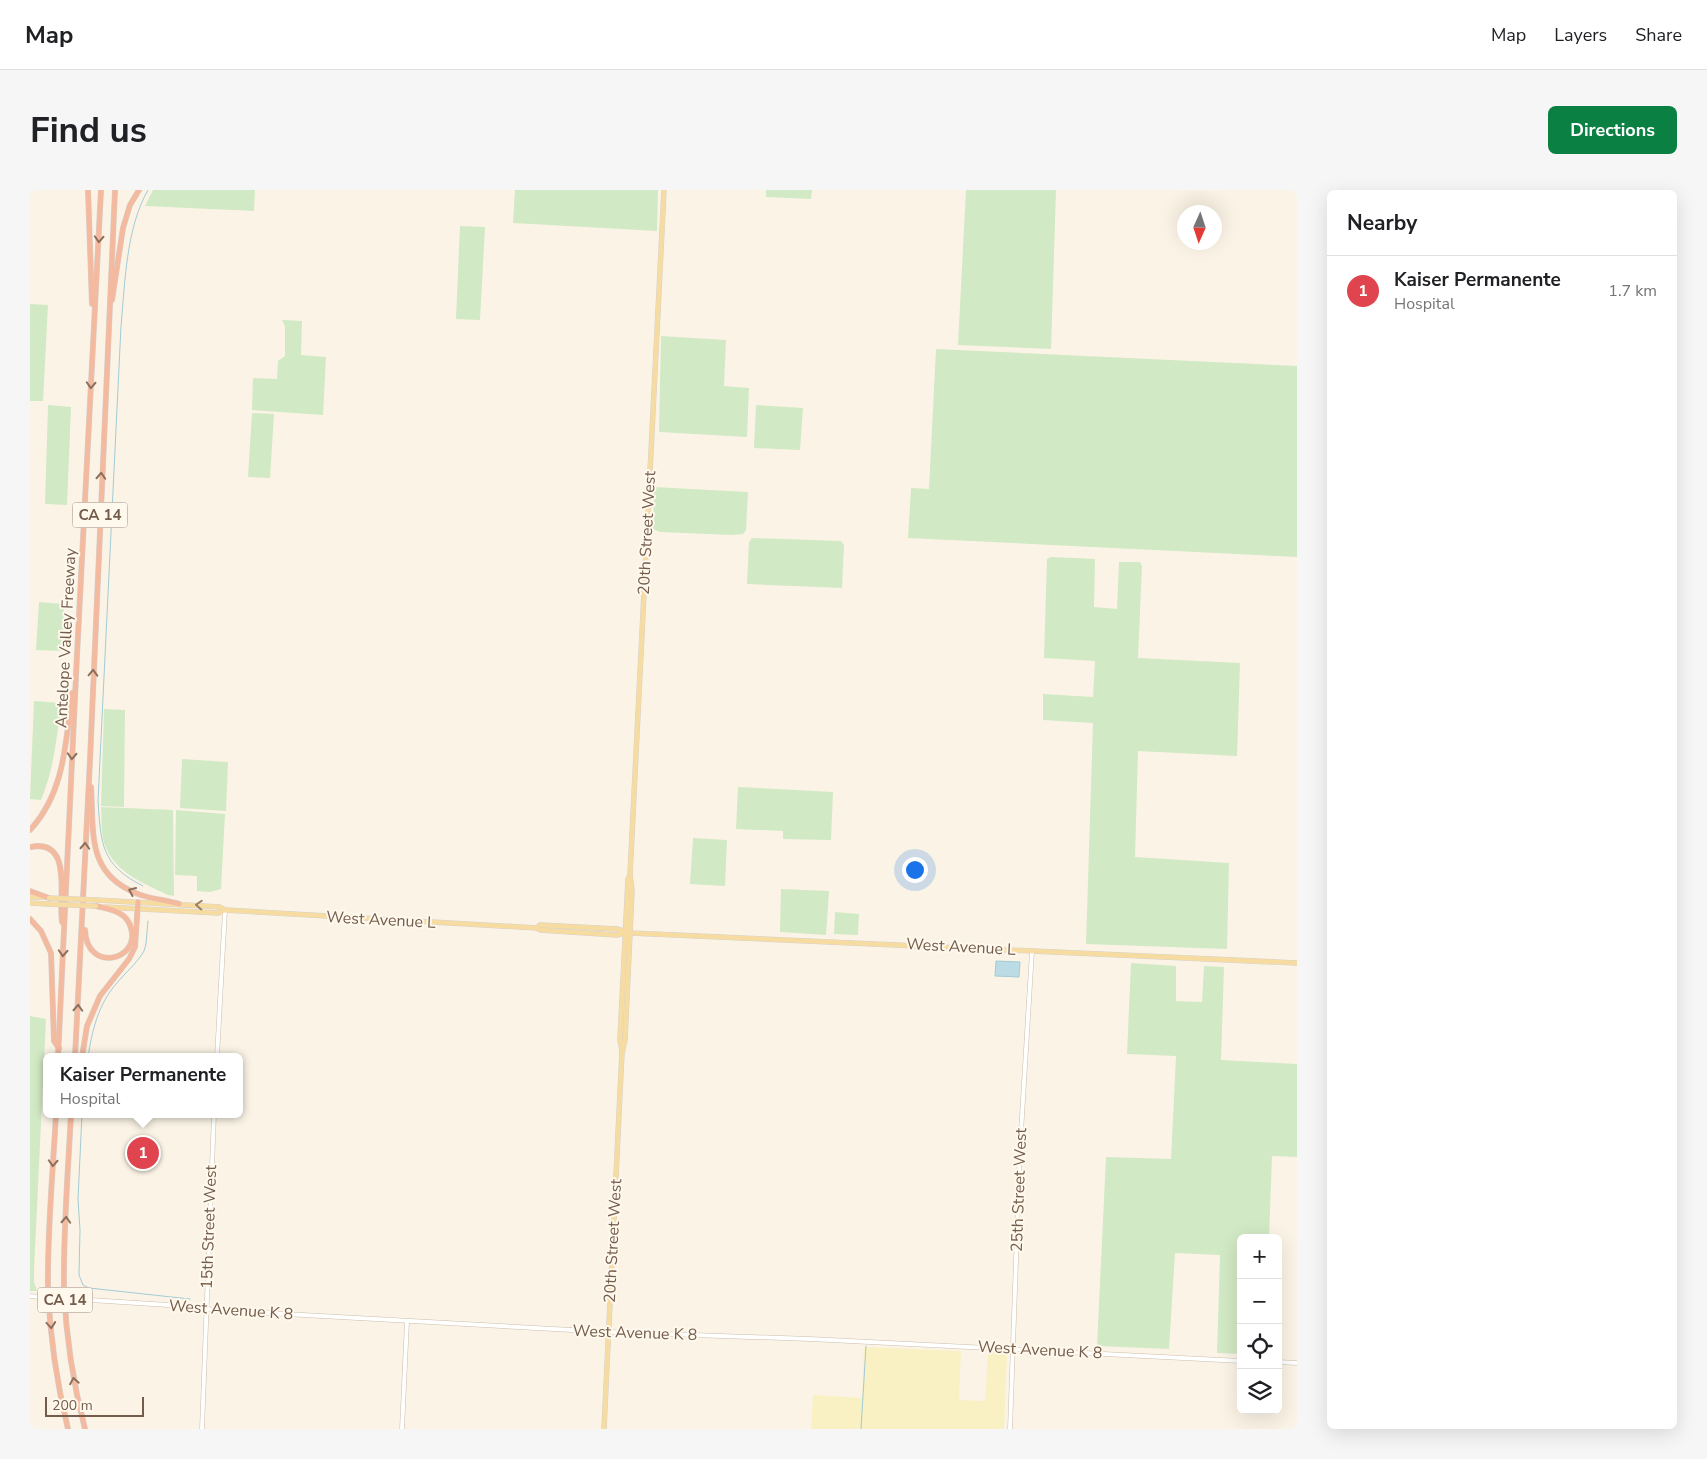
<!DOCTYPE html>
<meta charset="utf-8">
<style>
:root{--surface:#fff;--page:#f6f6f6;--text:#202124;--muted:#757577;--line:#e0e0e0;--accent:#0b8043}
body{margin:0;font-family:"Nunito Sans",sans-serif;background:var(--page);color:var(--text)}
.controls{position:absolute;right:15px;bottom:15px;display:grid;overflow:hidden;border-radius:8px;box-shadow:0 5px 20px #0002}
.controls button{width:45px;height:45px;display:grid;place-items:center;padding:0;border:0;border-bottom:1px solid var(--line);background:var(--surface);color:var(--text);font:25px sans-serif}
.compass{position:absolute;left:1147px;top:15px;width:45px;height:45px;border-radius:50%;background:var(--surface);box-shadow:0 5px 20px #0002;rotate:183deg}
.scale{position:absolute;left:15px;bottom:12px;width:99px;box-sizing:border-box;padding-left:5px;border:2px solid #745c4c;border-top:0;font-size:14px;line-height:18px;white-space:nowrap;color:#745c4c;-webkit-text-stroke:4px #fef8ed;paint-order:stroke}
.you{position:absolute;left:884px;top:679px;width:18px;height:18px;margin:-12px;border:4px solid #fff;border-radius:50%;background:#1a73e8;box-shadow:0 0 0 8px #1a73e833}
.badge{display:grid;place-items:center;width:32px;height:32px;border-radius:50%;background:var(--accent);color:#fff;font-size:16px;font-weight:700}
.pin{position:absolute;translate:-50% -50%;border:2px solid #fff;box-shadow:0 1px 5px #0006}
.popup{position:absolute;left:13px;top:863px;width:200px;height:65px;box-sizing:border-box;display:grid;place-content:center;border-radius:8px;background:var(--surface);filter:drop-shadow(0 1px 4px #0005);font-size:16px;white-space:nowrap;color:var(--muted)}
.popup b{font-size:19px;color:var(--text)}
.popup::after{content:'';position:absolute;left:50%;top:100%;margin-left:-10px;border:10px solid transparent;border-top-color:var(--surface)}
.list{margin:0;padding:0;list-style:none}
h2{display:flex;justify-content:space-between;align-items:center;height:65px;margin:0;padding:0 20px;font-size:21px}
h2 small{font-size:16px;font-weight:400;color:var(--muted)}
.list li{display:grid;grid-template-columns:32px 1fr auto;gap:15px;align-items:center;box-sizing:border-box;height:70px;padding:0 20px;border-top:1px solid var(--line)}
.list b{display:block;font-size:19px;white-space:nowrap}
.list p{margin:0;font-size:16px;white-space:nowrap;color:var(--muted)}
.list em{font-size:16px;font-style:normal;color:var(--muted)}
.icon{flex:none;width:28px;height:28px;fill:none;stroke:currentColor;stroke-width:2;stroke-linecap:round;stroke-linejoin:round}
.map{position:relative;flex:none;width:1267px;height:1239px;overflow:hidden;border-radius:8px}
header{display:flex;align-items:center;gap:30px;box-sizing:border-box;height:70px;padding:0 25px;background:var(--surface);border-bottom:1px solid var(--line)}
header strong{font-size:24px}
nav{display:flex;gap:28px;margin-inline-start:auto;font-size:18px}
.intro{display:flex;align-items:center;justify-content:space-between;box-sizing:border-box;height:120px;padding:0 30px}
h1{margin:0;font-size:35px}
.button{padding:12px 22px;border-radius:8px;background:var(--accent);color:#fff;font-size:18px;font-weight:700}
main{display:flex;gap:30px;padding:0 30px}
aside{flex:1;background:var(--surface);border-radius:8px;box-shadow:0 5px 20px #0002}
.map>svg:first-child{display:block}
.green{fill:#d2e9c5}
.sand{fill:#f9f0c3}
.water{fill:#bbdce4;stroke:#a2cbd6}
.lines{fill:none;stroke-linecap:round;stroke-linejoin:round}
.stream{stroke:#a2cbd6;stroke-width:1}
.minor-casing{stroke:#cdbdad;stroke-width:5}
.major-casing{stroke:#d8d1cd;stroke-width:5.5}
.highway-casing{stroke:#d8d1cd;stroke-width:6}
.minor{stroke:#fff;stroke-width:4}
.major{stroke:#f7dca2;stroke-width:4.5}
.highway{stroke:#f3baa0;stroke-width:5}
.minor-bridge-casing{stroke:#cdbdad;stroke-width:5;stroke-linecap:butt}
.major-bridge-casing{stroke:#d8d1cd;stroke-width:5.5;stroke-linecap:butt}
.minor-bridge{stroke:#fff;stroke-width:4}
.major-bridge{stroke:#f7dca2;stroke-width:4.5}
.oneway{stroke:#8d6f5d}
.oneway2{stroke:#9b8266}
.labels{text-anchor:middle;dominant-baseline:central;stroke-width:4;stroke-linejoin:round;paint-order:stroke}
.shield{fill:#fef8ed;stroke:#9d8b7c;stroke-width:1}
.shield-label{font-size:15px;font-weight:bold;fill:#745c4c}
.street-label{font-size:16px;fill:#745c4c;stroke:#fef8ed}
</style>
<header>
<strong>Map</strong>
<nav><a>Map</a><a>Layers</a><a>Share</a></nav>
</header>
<div class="intro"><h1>Find us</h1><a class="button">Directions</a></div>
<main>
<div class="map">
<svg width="1267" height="1239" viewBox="0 0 1267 1239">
<rect width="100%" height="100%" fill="#fbf4e6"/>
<g class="green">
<polygon points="123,0 225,0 224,21 115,16"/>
<polygon points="485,0 628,0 627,41 483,33"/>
<polygon points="736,0 782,0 781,9 736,7"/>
<polygon points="936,0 1026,0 1021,159 928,155"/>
<polygon points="430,36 455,37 450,130 426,129"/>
<polygon points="0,114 18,115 13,211 0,211"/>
<polygon points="252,130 272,131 271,165 296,167 293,225 222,220 223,188 247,189 248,171 255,166 255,136"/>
<polygon points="631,146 696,150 694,196 719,198 717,247 629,242"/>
<polygon points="906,159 1267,176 1267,367 878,348 881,298 899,299"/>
<polygon points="18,215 41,217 37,315 15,314"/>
<polygon points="726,215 773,218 770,260 724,258"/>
<polygon points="222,223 244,224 240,288 218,287"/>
<polygon points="624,297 718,302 716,340 713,344 702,345 630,342 623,339"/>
<polygon points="722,348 811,351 814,355 812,398 717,394 719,352"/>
<polygon points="1021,367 1065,369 1064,417 1087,419 1089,372 1110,372 1112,376 1108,468 1210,473 1207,566 1108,561 1105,667 1199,673 1197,759 1056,754 1063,533 1013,530 1013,504 1063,507 1065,471 1014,468 1017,369"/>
<polygon points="9,412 34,414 33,461 6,460"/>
<path d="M 4,511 L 31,513 C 27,547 24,579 11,610 L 0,609 Z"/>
<polygon points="74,519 95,520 94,617 71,616"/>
<polygon points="152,569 198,572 196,621 150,618"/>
<polygon points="708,597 803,602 801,650 753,649 753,641 706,639"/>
<path d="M 71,617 L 143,620 L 144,706 L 138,705 C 111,692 81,681 73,649 C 71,639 72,627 71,617 Z"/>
<polygon points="146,620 195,624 191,699 180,702 167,701 167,686 145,685"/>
<polygon points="663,648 697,650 695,696 660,694"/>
<polygon points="751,699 799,701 796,745 750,742"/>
<polygon points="805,722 829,724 828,745 804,744"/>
<polygon points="1101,773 1146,776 1146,811 1172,812 1174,776 1194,777 1191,870 1267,874 1267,967 1242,966 1239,1048 1211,1048 1211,1164 1187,1163 1190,1065 1145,1063 1139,1159 1067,1156 1076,967 1141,969 1146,866 1097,864"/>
<polygon points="0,826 16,829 4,1080 4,1092 7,1101 0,1101"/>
</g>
<polygon class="sand" points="834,1157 931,1161 929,1210 955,1211 958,1162 975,1162 977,1166 974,1239 781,1239 783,1205 832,1208"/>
<polygon class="water" points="966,771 990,772 989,787 965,786"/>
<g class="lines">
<g class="stream">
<path d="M 113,696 C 71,675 71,654 68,611 L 91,136 C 95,93 96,38 118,0"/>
<path d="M 58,867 C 62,841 68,815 86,794 C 95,783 107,773 114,761 L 116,754 L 118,731"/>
<polyline points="52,924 48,1009 50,1040 49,1085 53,1095 59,1098 160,1109"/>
<polyline points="831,1239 836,1156"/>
</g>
<defs>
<g id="minor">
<polyline points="187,867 195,720"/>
<polyline points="0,1106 10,1107"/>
<polyline points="44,1109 170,1117 183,1120 578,1142 780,1149 1211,1171"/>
<polyline points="1248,1172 1267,1173"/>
<polyline points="172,1239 184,924"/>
<polyline points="372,1239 377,1131"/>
<polyline points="980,1239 990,959 1002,761"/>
</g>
<g id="major">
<polyline points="0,707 15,707"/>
<polyline points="67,710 190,717 195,720"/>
<polyline points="0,713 18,714"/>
<polyline points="75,717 188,723 195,720 507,738 510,740 587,745 595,743"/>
<polyline points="507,738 510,735 587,739 600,743 1267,773"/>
<polyline points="592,861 590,850 598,689 600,685"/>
<polyline points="574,1239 590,902 592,863 595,850 602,700 600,685 634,0"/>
</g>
<g id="highway">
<polyline points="58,0 62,114"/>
<polyline points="82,110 93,38 100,15 109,0"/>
<path d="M 61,597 C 64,643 56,684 108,704 C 121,709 135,710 149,714"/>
<path d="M 0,640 C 35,603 36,550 42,503"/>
<path d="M 0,657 C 44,648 28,708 32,732"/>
<polyline points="0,701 19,708"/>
<polyline points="0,729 11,741 21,763 24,851 29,858"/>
<path d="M 55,740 C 57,784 111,770 101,738 C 99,731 95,726 89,723 C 82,719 74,718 66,716"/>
<polyline points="28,867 47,465 71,0"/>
<polyline points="45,867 60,570 85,0"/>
<polyline points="52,867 57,836 70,806 99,769 105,757 108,712"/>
<path d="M 26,924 C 23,982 17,1041 18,1100 C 20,1147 27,1194 38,1239"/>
<path d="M 41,924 C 38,982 33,1042 34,1100 C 36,1147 43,1193 55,1239"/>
</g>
</defs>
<use href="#minor" class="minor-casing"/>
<use href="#major" class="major-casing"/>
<use href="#highway" class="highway-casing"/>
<use href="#minor" class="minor"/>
<use href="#major" class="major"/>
<use href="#highway" class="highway"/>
<defs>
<polyline id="minor-bridge" points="10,1107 44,1109"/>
<g id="major-bridge">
<polyline points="19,708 67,710"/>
<polyline points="18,714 66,716"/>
</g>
</defs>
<use href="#minor-bridge" class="minor-bridge-casing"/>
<use href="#major-bridge" class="major-bridge-casing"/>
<use href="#minor-bridge" class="minor-bridge"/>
<use href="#major-bridge" class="major-bridge"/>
</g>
<defs><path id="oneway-chevron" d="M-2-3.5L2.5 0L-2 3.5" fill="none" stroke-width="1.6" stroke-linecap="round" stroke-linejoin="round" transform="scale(1.25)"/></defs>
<g class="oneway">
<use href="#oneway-chevron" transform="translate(69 49) rotate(93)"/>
<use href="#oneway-chevron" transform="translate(61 195) rotate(93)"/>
<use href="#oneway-chevron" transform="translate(71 286) rotate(-87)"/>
<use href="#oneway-chevron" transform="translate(63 483) rotate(-88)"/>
<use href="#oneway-chevron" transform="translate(42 566) rotate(93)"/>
<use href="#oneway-chevron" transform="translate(55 656) rotate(-87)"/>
<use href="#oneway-chevron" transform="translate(102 701) rotate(-156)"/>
<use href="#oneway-chevron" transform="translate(33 763) rotate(93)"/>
<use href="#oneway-chevron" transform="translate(48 818) rotate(-87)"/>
<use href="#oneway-chevron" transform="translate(23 973) rotate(93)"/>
<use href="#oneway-chevron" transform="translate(36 1030) rotate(-87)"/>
<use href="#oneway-chevron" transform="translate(21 1135) rotate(85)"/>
<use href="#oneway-chevron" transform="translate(44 1191) rotate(-100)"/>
</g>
<use class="oneway2" href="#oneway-chevron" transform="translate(169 715) rotate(-177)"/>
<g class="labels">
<g class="shield">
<rect x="42.5" y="312.5" width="55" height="25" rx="4"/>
<rect x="7.5" y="1097.5" width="55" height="25" rx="4"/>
</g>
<g class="shield-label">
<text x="70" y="325">CA 14</text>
<text x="35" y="1110">CA 14</text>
</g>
<g class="street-label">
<text transform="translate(617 343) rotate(-87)">20th Street West</text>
<text transform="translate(36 448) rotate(-87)">Antelope Valley Freeway</text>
<text transform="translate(351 730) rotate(3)">West Avenue L</text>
<text transform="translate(931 757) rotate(3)">West Avenue L</text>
<text transform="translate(989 1000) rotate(-88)">25th Street West</text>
<text transform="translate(179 1037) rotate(-88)">15th Street West</text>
<text transform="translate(583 1051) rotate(-87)">20th Street West</text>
<text transform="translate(201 1120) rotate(4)">West Avenue K 8</text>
<text transform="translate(605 1143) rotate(2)">West Avenue K 8</text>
<text transform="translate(1010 1160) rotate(3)">West Avenue K 8</text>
</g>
</g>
</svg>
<div class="controls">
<button>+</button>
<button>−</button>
<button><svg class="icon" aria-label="locate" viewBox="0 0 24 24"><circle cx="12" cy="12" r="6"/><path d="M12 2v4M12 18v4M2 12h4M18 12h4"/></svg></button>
<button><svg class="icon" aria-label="layers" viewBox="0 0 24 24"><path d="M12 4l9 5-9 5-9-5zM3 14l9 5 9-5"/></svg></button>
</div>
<svg class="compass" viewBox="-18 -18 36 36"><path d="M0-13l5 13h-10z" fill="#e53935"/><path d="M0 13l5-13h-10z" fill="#757577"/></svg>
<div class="scale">200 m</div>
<div class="you"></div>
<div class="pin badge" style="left:113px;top:963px;background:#e0444e">1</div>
<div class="popup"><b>Kaiser Permanente</b>Hospital</div>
</div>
<aside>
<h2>Nearby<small></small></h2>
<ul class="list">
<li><span class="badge" style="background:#e0444e">1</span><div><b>Kaiser Permanente</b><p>Hospital</p></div><em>1.7 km</em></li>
</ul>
</aside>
</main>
